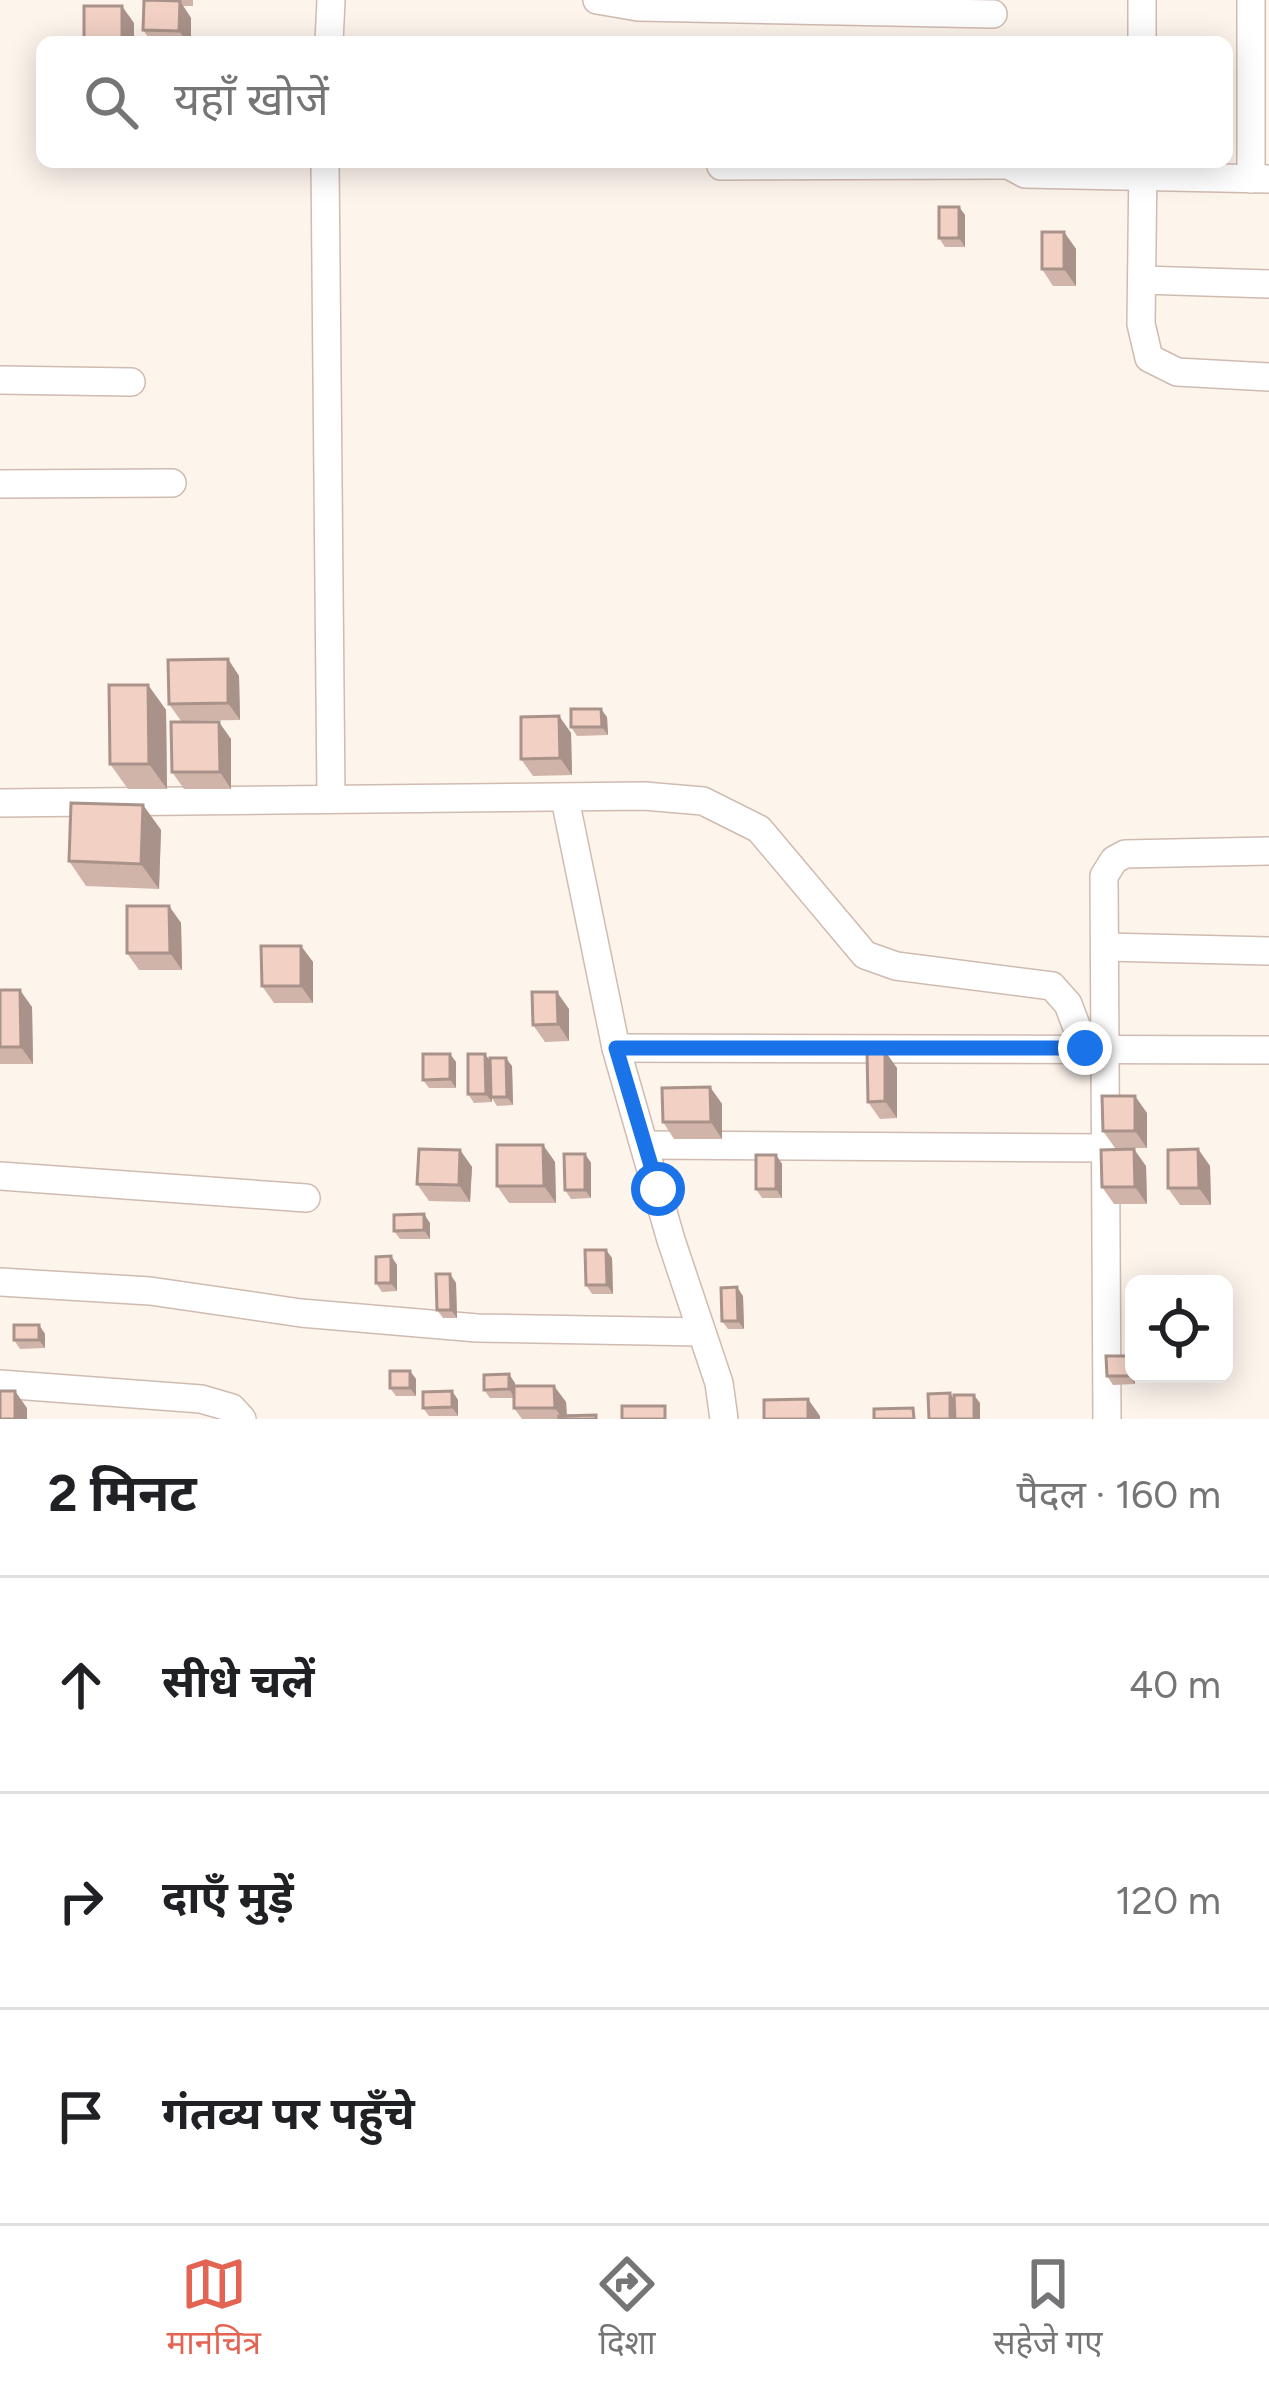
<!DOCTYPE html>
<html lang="hi">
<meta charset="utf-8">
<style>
:root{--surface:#fff;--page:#f2f2f2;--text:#202124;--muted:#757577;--line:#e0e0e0;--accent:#e46454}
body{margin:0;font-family:Figtree,"Noto Sans Devanagari",sans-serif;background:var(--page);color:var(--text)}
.controls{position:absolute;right:36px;bottom:36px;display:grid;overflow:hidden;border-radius:18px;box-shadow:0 6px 30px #0003}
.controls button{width:108px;height:108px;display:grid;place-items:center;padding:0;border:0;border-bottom:3px solid var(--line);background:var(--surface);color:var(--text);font:60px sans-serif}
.stop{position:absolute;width:36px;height:36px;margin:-27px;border:9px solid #1a73e8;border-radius:50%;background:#fff}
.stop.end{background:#1a73e8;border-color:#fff;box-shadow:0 3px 12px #0008}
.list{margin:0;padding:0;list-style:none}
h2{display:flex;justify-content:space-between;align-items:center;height:156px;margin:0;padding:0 48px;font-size:51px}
h2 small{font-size:39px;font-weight:400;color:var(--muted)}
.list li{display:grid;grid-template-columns:78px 1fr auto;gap:36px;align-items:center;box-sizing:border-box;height:216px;padding:0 48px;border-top:3px solid var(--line)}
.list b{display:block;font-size:45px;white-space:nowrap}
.list em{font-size:39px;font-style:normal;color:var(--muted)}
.icon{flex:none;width:66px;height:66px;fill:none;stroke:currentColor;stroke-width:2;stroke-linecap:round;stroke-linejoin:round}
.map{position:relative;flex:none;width:1269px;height:1419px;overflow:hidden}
.search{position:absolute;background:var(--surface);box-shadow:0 6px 30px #0003;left:36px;right:36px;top:36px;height:132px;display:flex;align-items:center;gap:30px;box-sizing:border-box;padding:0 42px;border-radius:18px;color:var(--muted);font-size:45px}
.sheet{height:804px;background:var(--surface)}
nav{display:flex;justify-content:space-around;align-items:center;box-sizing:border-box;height:168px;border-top:3px solid var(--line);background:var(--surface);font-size:33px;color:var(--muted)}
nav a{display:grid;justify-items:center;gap:6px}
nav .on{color:var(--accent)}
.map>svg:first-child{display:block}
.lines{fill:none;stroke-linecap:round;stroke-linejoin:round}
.minor-casing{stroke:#d0bbb0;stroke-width:30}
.minor{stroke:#fff;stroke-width:27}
.wall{fill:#d0b4a9}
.shaded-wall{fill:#a99289}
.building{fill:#f2d1c4;stroke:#a99289;stroke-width:3}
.route{stroke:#1a73e8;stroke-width:15}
</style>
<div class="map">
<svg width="1269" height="1419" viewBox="0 0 1269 1419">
<rect width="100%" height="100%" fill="#fdf4ec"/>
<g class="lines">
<defs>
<g id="minor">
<polyline points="597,0 638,7 993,14"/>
<polyline points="1142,0 1142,42"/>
<polyline points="1251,0 1251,179"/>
<polyline points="329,42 331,0"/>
<polyline points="325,162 331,799"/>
<polyline points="1003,162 1025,174 1269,179"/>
<polyline points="1143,162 1141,324 1149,358 1177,372 1269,377"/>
<polyline points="721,166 1004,165"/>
<polyline points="1142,280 1269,284"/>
<polyline points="0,380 131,382"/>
<polyline points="0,484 172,483"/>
<polyline points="565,799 616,1048 671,1240 719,1383 724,1419"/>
<polyline points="0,803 644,796 703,801 759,829 865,955 896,966 1052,986 1068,1004 1085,1049"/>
<polyline points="1106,947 1269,951"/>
<polyline points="616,1048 1269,1050"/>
<polyline points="645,1145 1104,1148"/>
<polyline points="0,1176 306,1198"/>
<polyline points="0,1282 150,1291 301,1313 477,1328 701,1332"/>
<polyline points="0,1384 201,1399 232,1408 242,1419"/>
<polyline points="1107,1419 1104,876 1114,860 1125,854 1269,851"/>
</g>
</defs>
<use href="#minor" class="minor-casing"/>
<use href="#minor" class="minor"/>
</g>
<g class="wall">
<polygon points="144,0 193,0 193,6 183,6 191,18 191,42 152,42 143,30"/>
<polygon points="959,207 965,215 965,247 945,247 939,238"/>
<polygon points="1064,232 1076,249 1076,286 1053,286 1042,269"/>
<polygon points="228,659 239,676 240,720 181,721 169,704"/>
<polygon points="148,685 166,710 167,789 128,789 110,764"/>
<polygon points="559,716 571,733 572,775 533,776 521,759"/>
<polygon points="607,717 608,735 577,736 571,727"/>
<polygon points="231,739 231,789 184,789 172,772"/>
<polygon points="143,805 161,830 159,889 86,886 69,861"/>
<polygon points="169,906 181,923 182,970 139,970 127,953"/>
<polygon points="301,946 313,962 313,1003 274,1003 262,986"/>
<polygon points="0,990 32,1007 33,1064 0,1064"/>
<polygon points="569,1009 569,1041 545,1042 533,1025"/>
<polygon points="450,1054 456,1062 456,1088 429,1088 423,1080"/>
<polygon points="490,1061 512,1066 513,1105 497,1106 492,1098 492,1102 474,1103 468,1094"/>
<polygon points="897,1068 897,1118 880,1119 868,1102"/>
<polygon points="710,1087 722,1104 722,1139 674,1139 663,1122"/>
<polygon points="1147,1113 1147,1148 1115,1148 1103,1131"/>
<polygon points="543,1145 555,1162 556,1203 509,1203 497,1186"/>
<polygon points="1198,1149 1210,1166 1211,1205 1180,1205 1168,1188"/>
<polygon points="460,1150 472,1167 470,1202 429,1201 417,1184"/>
<polygon points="585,1154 591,1163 591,1198 571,1199 565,1190"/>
<polygon points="776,1155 782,1164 782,1198 762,1198 756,1189"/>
<polygon points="1146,1166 1147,1204 1114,1204 1102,1187"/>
<polygon points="430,1223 430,1239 400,1239 394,1231"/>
<polygon points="606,1250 612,1258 613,1294 592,1294 586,1285"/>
<polygon points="391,1256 397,1265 397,1291 382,1292 376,1283"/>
<polygon points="450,1274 456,1283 457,1318 443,1318 437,1310"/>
<polygon points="743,1296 744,1329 728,1329 722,1321"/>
<polygon points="39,1325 45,1334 45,1348 20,1349 14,1340"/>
<polygon points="1129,1356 1134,1364 1135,1384 1113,1385 1107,1376"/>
<polygon points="410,1371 416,1379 416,1396 396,1396 390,1388"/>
<polygon points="509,1374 515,1386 554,1386 566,1402 567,1416 599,1419 522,1419 514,1408 514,1398 490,1398 484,1390"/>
<polygon points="452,1391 458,1400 458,1416 429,1416 423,1408"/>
</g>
<g class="shaded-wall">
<polygon points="180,1 191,18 191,42 187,42 179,31"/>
<polygon points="122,6 134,23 134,42 122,41"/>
<polygon points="959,207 965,215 965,247 959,238"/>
<polygon points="1064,232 1076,249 1076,286 1064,269"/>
<polygon points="228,659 239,676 240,720 228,703"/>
<polygon points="148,685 166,710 167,789 149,764"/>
<polygon points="601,709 607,717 608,735 602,727"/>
<polygon points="559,716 571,733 572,775 560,758"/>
<polygon points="219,722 231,739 231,789 220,772"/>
<polygon points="143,805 161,830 159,889 141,864"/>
<polygon points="169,906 181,923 182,970 170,953"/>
<polygon points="301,946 313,962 313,1003 301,986"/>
<polygon points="20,990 32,1007 33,1064 21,1047"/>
<polygon points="557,992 569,1009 569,1041 558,1024"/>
<polygon points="885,1051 897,1068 897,1118 885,1101"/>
<polygon points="450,1054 456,1062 456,1088 450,1079"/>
<polygon points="485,1054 491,1062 492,1102 486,1094"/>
<polygon points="506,1058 512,1066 513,1105 507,1097"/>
<polygon points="710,1087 722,1104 722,1139 711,1122"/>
<polygon points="1135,1096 1147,1113 1147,1148 1135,1131"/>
<polygon points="543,1145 555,1162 556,1203 544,1186"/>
<polygon points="1134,1149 1146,1166 1147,1204 1135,1187"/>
<polygon points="1198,1149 1210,1166 1211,1205 1199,1188"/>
<polygon points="460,1150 472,1167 470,1202 459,1185"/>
<polygon points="585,1154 591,1163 591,1198 585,1190"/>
<polygon points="776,1155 782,1164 782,1198 776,1189"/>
<polygon points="424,1214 430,1223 430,1239 424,1230"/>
<polygon points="606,1250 612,1258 613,1294 607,1285"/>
<polygon points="391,1256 397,1265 397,1291 391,1283"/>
<polygon points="450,1274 456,1283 457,1318 451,1310"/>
<polygon points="737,1287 743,1296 744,1329 738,1321"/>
<polygon points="39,1325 45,1334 45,1348 39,1340"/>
<polygon points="1129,1356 1134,1364 1135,1384 1129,1376"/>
<polygon points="410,1371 416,1379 416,1396 410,1388"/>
<polygon points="509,1374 515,1383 515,1398 509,1389"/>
<polygon points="554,1386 566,1402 567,1419 563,1419 555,1408"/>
<polygon points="15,1391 27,1408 27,1419 15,1419"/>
<polygon points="452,1391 458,1400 458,1416 452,1407"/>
<polygon points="950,1393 956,1402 956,1419 950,1419"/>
<polygon points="974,1395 980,1403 980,1419 974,1419"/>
<polygon points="808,1399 820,1416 820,1419 808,1419"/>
</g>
<g class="building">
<polygon points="144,0 180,1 179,31 143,30"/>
<rect x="84" y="6" width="38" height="35"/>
<rect x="939" y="207" width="20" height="31"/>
<rect x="1042" y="232" width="22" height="37"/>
<polygon points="228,659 228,703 169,704 168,660"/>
<polygon points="109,685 148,685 149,764 110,764"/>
<polygon points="571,709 601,709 602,727 571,727"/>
<polygon points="559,716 560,758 521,759 521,717"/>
<polygon points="171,722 219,722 220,772 172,772"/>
<polygon points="71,803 143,805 141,864 69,861"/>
<polygon points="127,906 169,906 170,953 127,953"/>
<polygon points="261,946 301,946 301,986 262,986"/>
<polygon points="0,990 20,990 21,1047 0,1047"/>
<polygon points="532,992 557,992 558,1024 533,1025"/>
<polygon points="867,1051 885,1051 885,1101 868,1102"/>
<polygon points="423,1054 450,1054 450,1079 423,1080"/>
<polygon points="468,1054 485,1054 486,1094 468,1094"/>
<polygon points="490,1058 506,1058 507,1097 491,1097"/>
<polygon points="710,1087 711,1122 663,1122 662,1088"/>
<polygon points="1102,1096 1135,1096 1135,1131 1103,1131"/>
<polygon points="497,1145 543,1145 544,1186 497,1186"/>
<polygon points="419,1149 460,1150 459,1185 417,1184"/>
<polygon points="1134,1149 1135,1187 1102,1187 1101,1150"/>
<polygon points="1198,1149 1199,1188 1168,1188 1168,1150"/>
<polygon points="564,1154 585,1154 585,1190 565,1190"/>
<rect x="756" y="1155" width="20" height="34"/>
<polygon points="424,1214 424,1230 394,1231 394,1215"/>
<polygon points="585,1250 606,1250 607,1285 586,1285"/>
<polygon points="391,1256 391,1283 376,1283 376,1257"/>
<polygon points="436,1274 450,1274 451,1310 437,1310"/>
<polygon points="737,1287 738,1321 722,1321 721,1288"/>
<rect x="14" y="1325" width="25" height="15"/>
<polygon points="1106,1356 1129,1356 1129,1376 1107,1376"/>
<rect x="390" y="1371" width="20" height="17"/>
<polygon points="509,1374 509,1389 484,1390 484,1375"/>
<polygon points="514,1386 554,1386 555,1408 514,1408"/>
<rect x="0" y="1391" width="15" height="28"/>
<polygon points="452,1391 452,1407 423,1408 423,1392"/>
<polygon points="950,1393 950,1419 929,1419 928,1394"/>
<polygon points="954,1395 974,1395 974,1419 955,1419"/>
<polygon points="808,1399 808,1419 764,1419 764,1400"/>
<rect x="622" y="1406" width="43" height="13"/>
<polygon points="913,1408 914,1419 874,1419 874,1409"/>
<polygon points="596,1415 596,1419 559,1419 559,1416"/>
</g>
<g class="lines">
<polyline class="route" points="658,1189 616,1048 1085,1048"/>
</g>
</svg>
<div class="controls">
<button><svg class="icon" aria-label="locate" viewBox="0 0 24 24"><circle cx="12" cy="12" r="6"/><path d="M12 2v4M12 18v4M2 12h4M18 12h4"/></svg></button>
</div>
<div class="stop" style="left:658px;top:1189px"></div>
<div class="stop end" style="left:1085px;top:1048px"></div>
<div class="search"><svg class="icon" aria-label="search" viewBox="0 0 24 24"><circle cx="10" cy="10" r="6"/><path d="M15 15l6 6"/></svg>यहाँ खोजें</div>
</div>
<section class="sheet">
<h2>2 मिनट<small>पैदल · 160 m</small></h2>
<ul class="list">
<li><svg class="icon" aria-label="ahead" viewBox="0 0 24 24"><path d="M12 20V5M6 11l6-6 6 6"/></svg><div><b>सीधे चलें</b></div><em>40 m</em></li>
<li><svg class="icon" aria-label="right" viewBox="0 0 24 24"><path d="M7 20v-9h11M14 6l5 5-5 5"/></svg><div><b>दाएँ मुड़ें</b></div><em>120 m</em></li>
<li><svg class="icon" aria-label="arrive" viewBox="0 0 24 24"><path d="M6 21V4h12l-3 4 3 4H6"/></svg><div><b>गंतव्य पर पहुँचे</b></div></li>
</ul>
</section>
<nav>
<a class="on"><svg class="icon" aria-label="map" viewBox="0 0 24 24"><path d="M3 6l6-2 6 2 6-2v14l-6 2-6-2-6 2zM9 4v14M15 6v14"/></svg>मानचित्र</a>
<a><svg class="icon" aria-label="directions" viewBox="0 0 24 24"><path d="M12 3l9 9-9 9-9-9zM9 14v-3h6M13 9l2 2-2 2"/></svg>दिशा</a>
<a><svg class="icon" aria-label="saved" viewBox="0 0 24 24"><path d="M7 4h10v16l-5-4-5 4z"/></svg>सहेजे गए</a>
</nav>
